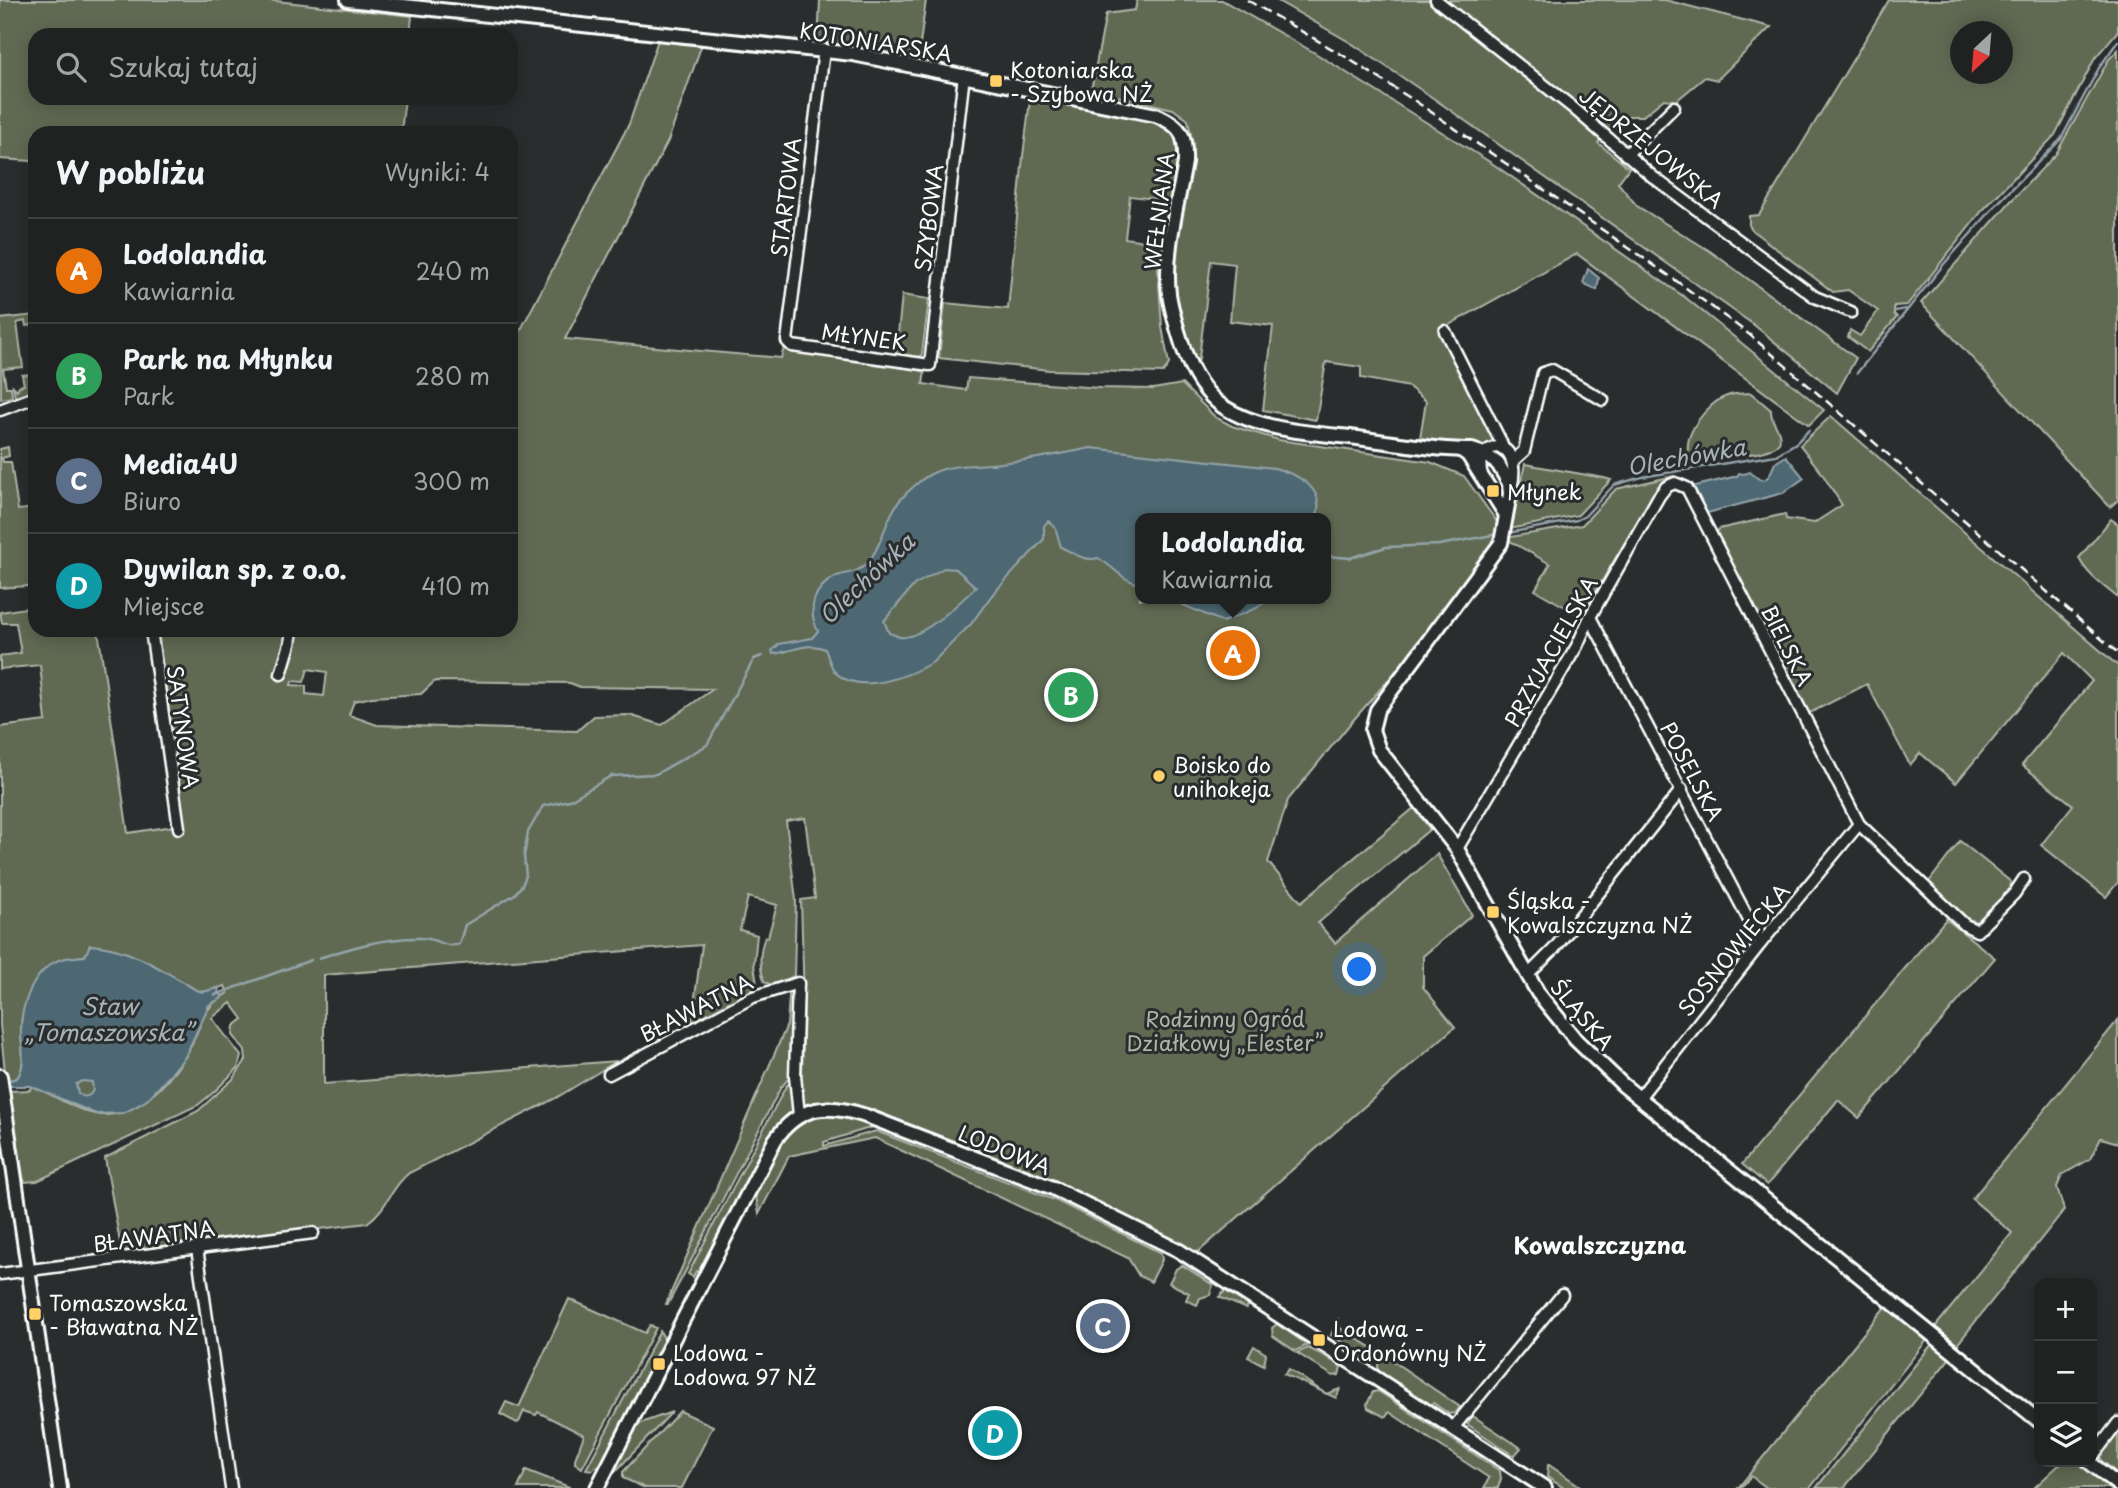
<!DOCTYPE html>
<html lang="pl">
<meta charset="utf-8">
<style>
:root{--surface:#202222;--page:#282a2a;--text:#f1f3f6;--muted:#a2a4a5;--line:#3d3f40;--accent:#8bbbb9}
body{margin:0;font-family:"Playpen Sans",sans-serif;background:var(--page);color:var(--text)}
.controls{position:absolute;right:21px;bottom:21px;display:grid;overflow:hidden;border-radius:14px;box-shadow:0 4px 18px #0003}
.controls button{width:63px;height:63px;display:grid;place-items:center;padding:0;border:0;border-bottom:2px solid var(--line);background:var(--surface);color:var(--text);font:35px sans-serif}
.compass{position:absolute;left:1950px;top:21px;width:63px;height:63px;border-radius:50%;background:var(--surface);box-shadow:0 4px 18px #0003;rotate:206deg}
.you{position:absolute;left:1360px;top:970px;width:24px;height:24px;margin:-18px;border:5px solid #fff;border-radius:50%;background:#1a73e8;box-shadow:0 0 0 10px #1a73e833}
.badge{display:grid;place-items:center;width:46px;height:46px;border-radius:50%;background:var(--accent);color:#fff;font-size:23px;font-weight:700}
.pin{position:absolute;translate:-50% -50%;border:4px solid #fff;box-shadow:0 2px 7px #0006}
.popup{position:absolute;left:1135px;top:513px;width:196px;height:91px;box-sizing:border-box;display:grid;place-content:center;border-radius:14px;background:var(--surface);filter:drop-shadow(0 2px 5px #0005);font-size:23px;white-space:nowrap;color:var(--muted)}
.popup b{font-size:26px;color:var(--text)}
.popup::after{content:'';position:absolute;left:50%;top:100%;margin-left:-14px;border:14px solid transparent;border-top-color:var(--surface)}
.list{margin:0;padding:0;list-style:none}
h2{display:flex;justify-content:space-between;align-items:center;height:91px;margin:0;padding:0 28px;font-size:30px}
h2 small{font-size:23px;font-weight:400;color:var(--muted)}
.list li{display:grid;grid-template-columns:46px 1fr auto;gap:21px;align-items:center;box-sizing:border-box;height:105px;padding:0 28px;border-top:2px solid var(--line)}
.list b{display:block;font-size:26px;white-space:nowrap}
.list p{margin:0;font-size:23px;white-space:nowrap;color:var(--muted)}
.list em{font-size:23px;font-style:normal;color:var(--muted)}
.icon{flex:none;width:38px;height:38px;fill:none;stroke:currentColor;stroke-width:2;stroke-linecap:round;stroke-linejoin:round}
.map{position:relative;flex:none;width:2118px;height:1488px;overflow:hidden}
.search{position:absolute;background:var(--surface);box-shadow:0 4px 18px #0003;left:28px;top:28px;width:490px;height:77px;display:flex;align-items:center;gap:18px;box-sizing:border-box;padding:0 24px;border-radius:21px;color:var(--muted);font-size:26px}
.panel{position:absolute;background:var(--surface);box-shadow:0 4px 18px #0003;left:28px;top:126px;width:490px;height:511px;border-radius:21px}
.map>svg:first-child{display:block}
.green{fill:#606b52;stroke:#b0b5a8;stroke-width:2;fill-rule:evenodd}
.water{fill:#4d6872;stroke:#94a4aa;stroke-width:2;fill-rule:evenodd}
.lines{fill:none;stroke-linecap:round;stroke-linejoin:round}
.stream{stroke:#94a4aa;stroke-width:2.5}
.minor-casing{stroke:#fff;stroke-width:15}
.tertiary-casing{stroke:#fff;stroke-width:18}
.minor{stroke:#2a2d2e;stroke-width:10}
.tertiary{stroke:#2a2d2e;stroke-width:12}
.rail{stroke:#fff;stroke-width:2.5;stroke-dasharray:10 5;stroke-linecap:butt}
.poi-dot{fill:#ffd166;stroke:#2a2d2e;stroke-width:2.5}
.labels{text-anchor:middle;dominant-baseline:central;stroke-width:6;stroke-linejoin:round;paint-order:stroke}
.street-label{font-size:21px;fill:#fff;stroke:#2a2d2e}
.poi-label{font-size:21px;fill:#fff;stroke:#2a2d2e;text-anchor:start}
.park-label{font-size:21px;fill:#b0b5a8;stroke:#2a2d2e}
.water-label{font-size:23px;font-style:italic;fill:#a6b4b8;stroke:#2a2d2e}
.neighbourhood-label{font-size:23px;font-weight:bold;fill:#fff;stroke:#2a2d2e}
</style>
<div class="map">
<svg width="2118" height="1488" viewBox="0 0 2118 1488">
<rect width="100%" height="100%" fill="#2a2d2e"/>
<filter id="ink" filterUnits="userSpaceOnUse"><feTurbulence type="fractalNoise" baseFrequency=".0143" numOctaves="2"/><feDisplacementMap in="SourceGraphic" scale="14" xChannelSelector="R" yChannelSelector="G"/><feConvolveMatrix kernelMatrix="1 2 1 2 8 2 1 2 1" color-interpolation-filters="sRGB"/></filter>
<g filter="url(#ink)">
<g class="green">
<polygon points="0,0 267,0 412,16 410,35 35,35 35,98 405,98 401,133 35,133 35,183 32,161 0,159"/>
<polygon points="820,0 926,0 918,59 818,44"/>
<polygon points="1137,0 1222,0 1315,53 1493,164 1686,298 1824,410 1809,425 1577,254 1440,330 1496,442 1474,447 1420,438 1426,401 1409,387 1361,378 1361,367 1326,362 1316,420 1263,410 1273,326 1230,321 1235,264 1211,261 1198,366 1184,328 1175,288 1177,243 1193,144 1188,120 1173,109 1091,90 1106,14 1135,10"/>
<polygon points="1276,0 1665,0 1771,27 1717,80 1705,77 1676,101 1664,99 1643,116 1623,116 1598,143 1629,168 1618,183 1637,206 1710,251 1856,358 1837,393 1754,325 1433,98 1351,43"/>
<path d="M 1889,0 L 2118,0 L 2118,31 L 2095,58 L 2055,135 L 1982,211 L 1907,305 L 1894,306 L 1894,314 L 1897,317 L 1868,352 L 1848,337 L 1850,330 L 1860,336 L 1878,311 L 1848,290 L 1833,292 L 1753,231 L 1749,225 L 1749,216 L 1759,215 ZM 1960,32 L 2002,32 L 2002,74 L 1960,74 Z"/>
<path d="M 658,40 L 702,44 L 668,141 L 565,339 L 781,358 L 784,348 L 925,371 L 923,384 L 966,390 L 968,378 L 1099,388 L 1153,389 L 1182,384 L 1215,417 L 1232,426 L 1279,440 L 1430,462 L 1464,476 L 1500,526 L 1498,537 L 1417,647 L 1349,725 L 1288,800 L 1268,862 L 1301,902 L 1414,808 L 1430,829 L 1318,923 L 1335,943 L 1437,854 L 1472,915 L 1423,956 L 1423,987 L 1455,1027 L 1196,1254 L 1096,1201 L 997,1158 L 853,1104 L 828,1100 L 803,1108 L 797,1075 L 802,1074 L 804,1002 L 801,900 L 815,898 L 805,818 L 786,821 L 796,900 L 794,976 L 773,986 L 764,981 C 759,966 759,952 765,937 L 768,937 L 777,905 L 748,897 L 740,930 L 757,935 L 754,964 L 758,992 L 691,1026 L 702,945 L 324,975 L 324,1084 L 617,1061 L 556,1098 L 409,1173 C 390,1188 389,1207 367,1223 L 122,1254 L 105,1158 L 198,1111 L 233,1079 L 246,1060 L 245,1051 L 233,1035 L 234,1026 L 243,1019 L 231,1003 L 212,1018 L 241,1056 L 238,1068 L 214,1092 L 198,1105 L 37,1181 L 25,1182 L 23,1177 L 9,1091 L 30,1090 L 31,1086 C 52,1093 74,1110 95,1114 C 134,1121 166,1086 185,1057 C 201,1032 200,1006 228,993 L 225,986 L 203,992 L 196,990 C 163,970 129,948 90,945 L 85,956 C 74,957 63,957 53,963 C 33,976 21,1007 21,1030 C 21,1045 27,1065 17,1078 L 6,1081 L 0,1025 L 0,727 L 46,721 L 40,665 L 0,669 L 0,656 L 21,653 L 16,623 L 2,623 L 0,612 L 32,607 L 29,586 L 0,588 L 0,449 L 8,447 L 9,456 L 2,458 L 3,462 L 11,462 L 18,510 L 35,508 L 35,630 L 98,630 L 128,833 L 180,825 L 149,630 L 511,630 L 511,335 L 518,335 L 629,124 ZM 1140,518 L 1326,518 L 1326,599 L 1140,599 ZM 308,669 L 327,672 L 324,696 L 306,694 L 306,686 L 291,685 L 292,681 L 304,682 ZM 435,681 L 570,683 L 580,687 L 713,689 L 662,725 L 629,715 L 594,716 L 577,731 L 377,725 L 349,715 L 354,701 L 372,697 L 421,694 Z"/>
<polygon points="2118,50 2118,500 2110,507 1921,303 2010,202 2056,154 2109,59"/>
<polygon points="1031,92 1136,115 1160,122 1174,132 1180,151 1173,201 1130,196 1125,238 1164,244 1158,269 1162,327 1169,364 1163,373 1049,370 939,358 945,303 1008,309 1023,156"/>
<polygon points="902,295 929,299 922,354 920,357 896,354"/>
<polygon points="35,315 35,329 33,325 26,326 25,321 17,323 23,367 3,369 6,387 11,387 12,397 1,399 0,319"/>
<polygon points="32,374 33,386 31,394 15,397 13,386 17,390 19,386 24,385 22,375"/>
<path d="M 1751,393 L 1771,410 C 1770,424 1783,429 1779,443 C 1763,458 1738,453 1718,455 C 1707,456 1699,460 1689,455 C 1682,435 1708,402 1727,396 C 1735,393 1743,394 1751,393 Z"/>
<polygon points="1831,416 2118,666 2118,882 2106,897 2041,845 2073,805 2022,765 2092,681 2064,653 1956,783 1920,753 1910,765 1867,684 1808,714 1714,538 1719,529 1785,514 1786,519 1814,523 1842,505 1821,472 1800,445"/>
<polygon points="1525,464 1604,478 1611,480 1578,515 1510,529"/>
<polygon points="1674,476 1675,479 1658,487 1581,616 1535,590 1550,564 1510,541 1510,537 1582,525 1616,489"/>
<path d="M 2111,519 L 2118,524 L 2118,598 C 2105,587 2086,574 2079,558 Z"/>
<path d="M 1960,841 L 2011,882 C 2011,899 1991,913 1978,922 L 1968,919 L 1928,883 Z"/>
<polygon points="1946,919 1995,958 1859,1118 1838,1100 1767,1185 1742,1164"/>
<polygon points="789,996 793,1002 792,1075 781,1087 684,1274 668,1304 666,1304 787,1025"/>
<polygon points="2118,1020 2118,1143 2101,1138 2090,1159 2062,1175 2057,1187 2064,1210 1956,1346 1935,1327 2012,1233 1972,1199"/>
<circle cx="85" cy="1088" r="9"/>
<polygon points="793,1081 794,1107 791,1114 775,1127 768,1139 699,1272 696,1271 693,1277 688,1274 786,1086"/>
<polygon points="827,1114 876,1126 824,1142 824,1146 876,1131 1057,1201 1161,1253 1162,1260 1151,1282 1139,1276 1128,1258 875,1138 789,1156 759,1214 755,1191 785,1135 808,1120"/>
<polygon points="1182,1265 1213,1285 1210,1295 1200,1298 1197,1305 1186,1300 1189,1293 1169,1283 1176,1269"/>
<polygon points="1225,1291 1248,1305 1246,1309 1219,1297"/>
<polygon points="569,1299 645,1333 650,1325 656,1328 582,1468 575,1463 575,1459 584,1435 538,1412 536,1415 524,1411 519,1422 517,1423 500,1414 506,1402 519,1407"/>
<polygon points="1885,1307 1927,1340 1810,1488 1767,1488 1751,1476 1741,1488 1738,1488"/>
<polygon points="1338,1320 1340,1328 1376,1350 1369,1360 1351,1349 1352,1346 1347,1343 1345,1344 1331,1335"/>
<polygon points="1277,1324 1308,1345 1295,1351 1273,1336 1272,1328"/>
<polygon points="660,1331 665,1340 602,1463 592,1470 586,1469"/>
<polygon points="1932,1344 1950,1358 1844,1488 1816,1488"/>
<polygon points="1254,1346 1266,1354 1264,1365 1248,1357"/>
<polygon points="1308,1348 1325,1356 1341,1367 1339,1375 1333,1376 1297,1353"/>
<polygon points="1384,1355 1460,1407 1455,1413 1449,1414 1433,1403 1430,1405 1378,1371 1378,1365"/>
<polygon points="1289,1369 1326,1394 1340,1389 1336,1398 1284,1374"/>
<polygon points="1378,1391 1500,1471 1501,1479 1498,1488 1484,1488 1489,1478 1389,1412 1385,1417 1368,1408 1367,1404 1373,1392"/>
<polygon points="680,1411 713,1426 682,1488 645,1488 623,1478 623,1472"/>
<polygon points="672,1412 615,1472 614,1468 635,1425"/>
<polygon points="1473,1416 1521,1448 1514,1456 1467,1424"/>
<polygon points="2118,1429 2118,1474 2102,1461 2099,1453"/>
<polygon points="2062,1462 2079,1462 2112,1488 2034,1488"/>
<polygon points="1548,1465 1549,1465 1583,1488 1564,1488 1547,1477"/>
<polygon points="526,1470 569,1487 569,1488 518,1488"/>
</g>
<g class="water">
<polygon points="1588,269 1599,278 1597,290 1583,283"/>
<path d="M 1091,448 L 1274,468 C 1298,474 1327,489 1316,518 L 1140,518 L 1140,584 C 1119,579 1116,568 1098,558 C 1085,562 1073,553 1061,547 L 1055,527 L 1048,521 L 1044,526 L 1044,539 L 992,595 L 971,624 L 933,662 C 909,676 862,695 837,674 C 830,668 829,657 825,649 C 810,641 790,652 773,654 L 772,651 L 779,644 L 812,638 L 818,631 C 807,610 813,588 835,577 C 846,572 858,574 868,562 C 883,545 885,518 900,500 C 908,491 922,478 933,473 C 954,463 979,466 1001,463 C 1031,460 1062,454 1091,448 ZM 944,568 L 956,569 L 976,587 C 961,601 922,640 900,637 C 899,637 890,633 889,633 L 884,621 L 914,585 Z"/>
<polygon points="1786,456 1804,478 1783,493 1707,513 1692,487 1737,476 1739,473 1744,474 1750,472 1759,479 1764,480 1769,476 1775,463"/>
<polygon points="1169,599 1268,599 1257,608 1223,622"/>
<path d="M 90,945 C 129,947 163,970 196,990 L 203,992 L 219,988 L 218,993 L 222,995 L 222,998 L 209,1005 L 185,1057 L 170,1075 L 147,1100 L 124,1113 L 96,1114 L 31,1086 L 7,1086 L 6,1081 L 17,1078 C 26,1067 22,1049 21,1035 C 20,1010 30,977 53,963 C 62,957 74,957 85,956 ZM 82,1081 L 92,1082 L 93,1090 L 90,1095 L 84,1097 L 78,1093 L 76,1084 Z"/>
</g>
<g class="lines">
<g class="stream">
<polyline points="1895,311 1906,309"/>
<polyline points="1857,373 1944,264 1996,205 2061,139 2099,68 2118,41"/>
<polyline points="1508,533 1577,520 1585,516 1614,485 1642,477 1776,455 1796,443 1809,430"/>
<polyline points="1326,556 1350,558 1386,547 1439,545 1498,534"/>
<path d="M 319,958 C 353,947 386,937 422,938 C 436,938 446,949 459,944 L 465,925 L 515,894 L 522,885 L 526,876 L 524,856 L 528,832 L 543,806 L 570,800 L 611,776 L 656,774 L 707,745 L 754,659 L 762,656"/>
<polyline points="215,995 311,960"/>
</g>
<defs>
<g id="minor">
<polyline points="1436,0 1572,107 1653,177 1815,297 1851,312"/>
<polyline points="824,50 787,341 792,346 930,365 964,75"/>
<polyline points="1626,155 1674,107"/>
<polyline points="1445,331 1501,442 1503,449"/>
<polyline points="0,410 35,397"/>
<polyline points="1514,460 1524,451 1543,373 1552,370 1603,400"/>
<path d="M 1482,475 C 1471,442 1525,429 1511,490"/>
<polyline points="1590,617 1761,943"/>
<polyline points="151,630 179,828"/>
<polyline points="281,674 290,644 292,630"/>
<polyline points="1457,849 1577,646 1590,617 1659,496 1666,487 1675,483 1687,488 1859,824 1965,925 1977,931 2014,894 2024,879"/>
<polyline points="1527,976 1554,949 1682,789"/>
<polyline points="609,1074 753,997 798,983 795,1076 799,1115"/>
<polyline points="1639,1098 1761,943 1859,824"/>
<polyline points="197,1248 231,1488"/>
<polyline points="0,1274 313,1233"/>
<polyline points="1453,1428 1562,1295"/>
<polyline points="2092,1457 2118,1423"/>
</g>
<g id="tertiary">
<path d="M 348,0 L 853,54 L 1156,115 C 1182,126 1186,135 1185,162 C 1178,204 1164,251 1169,294 C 1172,313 1178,332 1184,350 C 1192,372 1203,392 1222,406 C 1258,430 1309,433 1350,437 C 1390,442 1432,450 1472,450 L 1484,454 L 1498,464 L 1509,483 L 1510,494 L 1501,543 L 1377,710 L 1372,730 L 1379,750 L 1457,849 L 1538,993 L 1576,1040 L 1623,1085 L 2039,1421"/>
<polyline points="1461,450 1468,455 1506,515"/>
<polyline points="0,1076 60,1488"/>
<polyline points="2089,1462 2118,1485"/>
<path d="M 597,1488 L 775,1140 C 799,1105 828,1103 866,1116 L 1053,1188 L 1178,1250 L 1545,1488"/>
</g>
</defs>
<use href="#minor" class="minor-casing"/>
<use href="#tertiary" class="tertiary-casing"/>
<use href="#minor" class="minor"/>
<use href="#tertiary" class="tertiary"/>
<polyline class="rail" points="1247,0 1341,54 1418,103 1671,277 1750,335 2118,653"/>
</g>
</g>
<g class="poi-dot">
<rect x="989" y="74" width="14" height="14" rx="3.5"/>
<rect x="1486" y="484" width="14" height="14" rx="3.5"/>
<circle cx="1159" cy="776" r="7"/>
<rect x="1486" y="905" width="14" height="14" rx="3.5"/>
<rect x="28" y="1307" width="14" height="14" rx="3.5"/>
<rect x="1312" y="1333" width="14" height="14" rx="3.5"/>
<rect x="652" y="1357" width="14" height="14" rx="3.5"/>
</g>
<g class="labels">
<g class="street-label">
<text transform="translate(876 41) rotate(9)">KOTONIARSKA</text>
<text transform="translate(1652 147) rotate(39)">JĘDRZEJOWSKA</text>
<text transform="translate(785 197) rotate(-83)">STARTOWA</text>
<text transform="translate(1158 211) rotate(-83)">WEŁNIANA</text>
<text transform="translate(928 218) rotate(-83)">SZYBOWA</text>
<text transform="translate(864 336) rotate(8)">MŁYNEK</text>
<text transform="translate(1788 645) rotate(63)">BIELSKA</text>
<text transform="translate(1550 651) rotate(-61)">PRZYJACIELSKA</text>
<text transform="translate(184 727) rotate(82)">SATYNOWA</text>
<text transform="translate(1693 771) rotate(62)">POSELSKA</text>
<text transform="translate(1733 949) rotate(-51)">SOSNOWIECKA</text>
<text transform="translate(696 1007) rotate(-27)">BŁAWATNA</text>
<text transform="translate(1583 1014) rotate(50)">ŚLĄSKA</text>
<text transform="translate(1005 1149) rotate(22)">LODOWA</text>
<text transform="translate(154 1235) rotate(-8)">BŁAWATNA</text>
</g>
<g class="poi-label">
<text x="1010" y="69">Kotoniarska<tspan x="1010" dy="24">- Szybowa NŻ</tspan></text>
<text x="1507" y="491">Młynek</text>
<text x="1173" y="764">Boisko do<tspan x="1173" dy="24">unihokeja</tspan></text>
<text x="1507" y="900">Śląska -<tspan x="1507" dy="24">Kowalszczyzna NŻ</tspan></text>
<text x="49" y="1302">Tomaszowska<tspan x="49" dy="24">- Bławatna NŻ</tspan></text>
<text x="1333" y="1328">Lodowa -<tspan x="1333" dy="24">Ordonówny NŻ</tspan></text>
<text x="673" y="1352">Lodowa -<tspan x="673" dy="24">Lodowa 97 NŻ</tspan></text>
</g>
<g class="park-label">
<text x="1225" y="1018">Rodzinny Ogród<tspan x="1225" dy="24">Działkowy „Elester”</tspan></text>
</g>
<g class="water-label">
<text transform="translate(1686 456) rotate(-10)">Olechówka</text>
<text transform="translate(866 578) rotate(-43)">Olechówka</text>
<text x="109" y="1005">Staw<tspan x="109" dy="26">„Tomaszowska”</tspan></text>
</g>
<g class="neighbourhood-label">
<text x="1600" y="1244">Kowalszczyzna</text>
</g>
</g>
</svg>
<div class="controls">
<button>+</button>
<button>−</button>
<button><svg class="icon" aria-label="layers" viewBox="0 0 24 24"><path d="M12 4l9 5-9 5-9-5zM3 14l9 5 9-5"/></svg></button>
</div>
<svg class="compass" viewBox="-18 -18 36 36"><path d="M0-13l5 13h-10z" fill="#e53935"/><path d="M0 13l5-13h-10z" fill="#a2a4a5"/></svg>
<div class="you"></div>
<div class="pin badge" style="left:1233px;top:653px;background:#e8710a">A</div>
<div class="popup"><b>Lodolandia</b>Kawiarnia</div>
<div class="pin badge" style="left:1071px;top:695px;background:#2e9e5b">B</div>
<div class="pin badge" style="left:1103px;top:1326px;background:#5c6f8a">C</div>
<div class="pin badge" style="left:995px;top:1433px;background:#0f9aa8">D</div>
<div class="search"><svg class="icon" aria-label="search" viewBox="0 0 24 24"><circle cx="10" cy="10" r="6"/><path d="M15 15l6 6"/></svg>Szukaj tutaj</div>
<section class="panel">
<h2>W pobliżu<small>Wyniki: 4</small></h2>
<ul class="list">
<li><span class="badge" style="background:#e8710a">A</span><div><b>Lodolandia</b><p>Kawiarnia</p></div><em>240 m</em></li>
<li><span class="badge" style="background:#2e9e5b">B</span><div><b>Park na Młynku</b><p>Park</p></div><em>280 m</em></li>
<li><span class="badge" style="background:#5c6f8a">C</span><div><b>Media4U</b><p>Biuro</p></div><em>300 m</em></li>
<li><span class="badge" style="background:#0f9aa8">D</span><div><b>Dywilan sp. z o.o.</b><p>Miejsce</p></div><em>410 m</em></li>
</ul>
</section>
</div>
